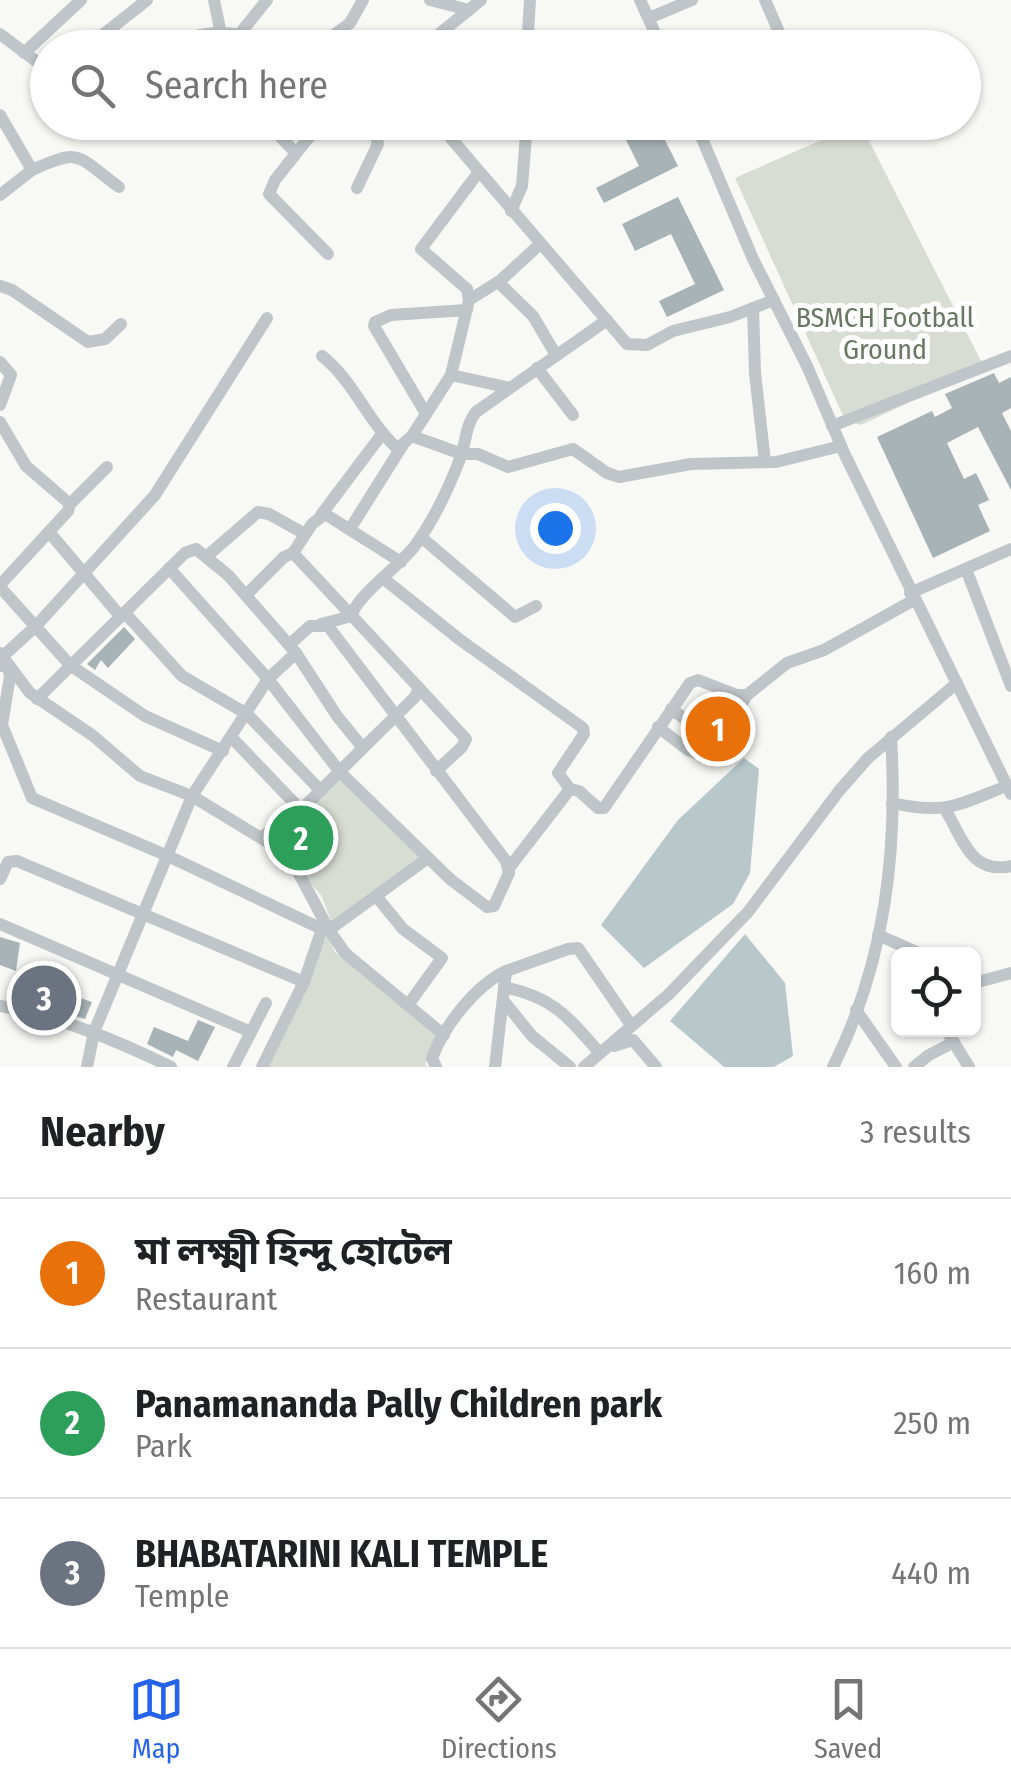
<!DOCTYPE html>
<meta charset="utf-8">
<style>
:root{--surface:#fff;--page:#f6f6f6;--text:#202124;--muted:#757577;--line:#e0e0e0;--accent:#2563eb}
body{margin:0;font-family:"Fira Sans Condensed","Noto Sans Bengali",sans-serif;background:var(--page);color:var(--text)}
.controls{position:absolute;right:30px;bottom:30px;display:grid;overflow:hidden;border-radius:15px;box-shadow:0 2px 8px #0004}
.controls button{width:90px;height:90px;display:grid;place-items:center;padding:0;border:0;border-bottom:2px solid var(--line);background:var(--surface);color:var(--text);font:50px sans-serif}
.you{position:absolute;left:555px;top:528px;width:35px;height:35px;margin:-25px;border:8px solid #fff;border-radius:50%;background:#1a73e8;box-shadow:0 0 0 15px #1a73e833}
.badge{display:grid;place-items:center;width:65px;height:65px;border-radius:50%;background:var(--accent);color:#fff;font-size:32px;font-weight:700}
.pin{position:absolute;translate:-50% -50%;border:5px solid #fff;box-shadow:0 2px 10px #0006}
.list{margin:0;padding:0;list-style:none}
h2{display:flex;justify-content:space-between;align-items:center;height:130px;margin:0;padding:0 40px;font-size:42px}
h2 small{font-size:32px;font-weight:400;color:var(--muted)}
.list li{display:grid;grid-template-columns:65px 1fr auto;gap:30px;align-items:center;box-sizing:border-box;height:150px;padding:0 40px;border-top:2px solid var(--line)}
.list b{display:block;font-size:38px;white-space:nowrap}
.list p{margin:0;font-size:32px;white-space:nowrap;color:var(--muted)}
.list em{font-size:32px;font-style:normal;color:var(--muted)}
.icon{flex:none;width:55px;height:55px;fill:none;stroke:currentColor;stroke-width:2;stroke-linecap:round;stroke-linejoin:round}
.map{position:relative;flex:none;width:1011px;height:1067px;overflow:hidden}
.search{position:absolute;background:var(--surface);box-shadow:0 2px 8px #0004;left:30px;right:30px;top:30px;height:110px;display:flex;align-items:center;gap:25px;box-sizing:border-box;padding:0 35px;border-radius:55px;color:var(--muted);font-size:38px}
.sheet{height:580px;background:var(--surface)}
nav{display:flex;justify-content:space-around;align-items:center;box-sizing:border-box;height:140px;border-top:2px solid var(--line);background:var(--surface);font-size:28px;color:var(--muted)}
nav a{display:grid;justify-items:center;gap:5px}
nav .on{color:var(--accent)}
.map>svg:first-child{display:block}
.green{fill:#d8ddd4}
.water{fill:#b7c7ca}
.building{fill:#a8b3b7}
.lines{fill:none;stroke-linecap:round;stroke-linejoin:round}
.minor{stroke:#bfc5c8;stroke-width:12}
.labels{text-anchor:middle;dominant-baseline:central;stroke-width:10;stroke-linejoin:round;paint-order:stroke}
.park-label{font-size:28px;fill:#687961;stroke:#fff}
</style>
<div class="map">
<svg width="1011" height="1067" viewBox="0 0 1011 1067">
<rect width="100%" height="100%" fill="#f8f8f5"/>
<g class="green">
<polygon points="860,123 984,367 861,425 845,420 735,178"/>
<polygon points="340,772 424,854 332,923 321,895 269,839"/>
<polygon points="327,935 335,952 440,1036 425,1064 428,1067 268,1067"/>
</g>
<g class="water">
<polygon points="744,758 759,769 750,873 733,904 644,968 601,925 678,820"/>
<polygon points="745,934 785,983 793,1056 774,1067 724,1067 670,1021"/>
</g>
<g class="building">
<polygon points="617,122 656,122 678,166 604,203 596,188 639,166"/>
<polygon points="678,197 724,290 667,317 659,301 695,284 671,234 635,251 622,224"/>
<polygon points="994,373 999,383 1011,377 1011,408 1002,413 1011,431 1011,490 978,427 947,443 964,479 976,473 989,500 978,505 990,531 933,558 877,437 932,411 935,417 952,408 945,394"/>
<polygon points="124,627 135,639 108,668 101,660 95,670 87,664"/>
<polygon points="0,937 20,943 16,971 0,965"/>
<polygon points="40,984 92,1002 85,1019 33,1003"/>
<polygon points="198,1020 215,1027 198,1061 176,1050 173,1057 147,1044 154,1027 188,1041"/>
</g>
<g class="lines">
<g class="minor">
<polyline points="214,0 221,34"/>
<polyline points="430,0 469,10"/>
<polyline points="640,0 662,48"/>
<polyline points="765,0 786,48"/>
<polyline points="649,18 692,0"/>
<polyline points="0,34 48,70"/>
<polyline points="238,36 267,0"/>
<polyline points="86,48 147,0"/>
<path d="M 173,48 C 197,28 245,28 268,48"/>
<polyline points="316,48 350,23 363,0"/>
<polyline points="422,48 481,0"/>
<polyline points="527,48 530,0"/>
<polyline points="24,53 81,0"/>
<polyline points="0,115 32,170 0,195"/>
<polyline points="266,122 296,153"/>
<polyline points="321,122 275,180 269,194 328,254"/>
<polyline points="355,122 376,136 378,144 357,188"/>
<polyline points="437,122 627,344 647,345 673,331 730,317 774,300"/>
<polyline points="695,122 753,259 807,366 845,455 1011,794"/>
<path d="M 32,170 C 83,147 76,156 119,187"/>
<polyline points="511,211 522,186 527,122"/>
<polyline points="498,282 533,316 556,355"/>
<polyline points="0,286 12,290 88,342 105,339 121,324"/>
<polyline points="469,300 501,280 540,244"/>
<polyline points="753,308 755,373 765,462"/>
<path d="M 322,356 C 355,382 368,423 399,450"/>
<polyline points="0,362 11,375 0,405"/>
<polyline points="537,368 573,415"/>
<polyline points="451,375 510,388"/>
<polyline points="426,414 374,326 375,322 391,315 467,310"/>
<polyline points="0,422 26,466 70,504 68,511 0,585"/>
<polyline points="832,426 1011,356"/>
<polyline points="412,436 451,375 469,300 467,289 421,249 478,173"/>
<polyline points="70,504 107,467"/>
<polyline points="321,515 382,434"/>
<polyline points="350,529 404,443 412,436 462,454 478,454 508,467 573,449 607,473 619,477 691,464 776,462 841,446"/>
<polyline points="49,532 121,617"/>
<polyline points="421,537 515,617 536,606"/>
<polyline points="293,553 312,524 325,514 401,562"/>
<polyline points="207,556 258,512 269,514 305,534"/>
<polyline points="169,568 268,679 340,772 450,879 487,907 494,906 509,873 506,861 328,626 310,626 289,645"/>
<polyline points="966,569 1011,686"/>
<polyline points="384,579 459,639 583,728 584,734 558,773 570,789"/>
<polyline points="0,587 70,665 145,716 223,751"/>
<polyline points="910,593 1011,549"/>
<polyline points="246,595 284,557 293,553 352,616 321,624"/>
<polyline points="125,613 182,676 247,714 321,791"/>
<polyline points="0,653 30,693 92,735 140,776 192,796 289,855 329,930 345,953 444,1035"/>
<polyline points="2,657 36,626 155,495 267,318"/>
<polyline points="0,666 7,665 10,676 2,725 32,798 168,856 322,929 304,982 17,861 8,862 0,879"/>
<polyline points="419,688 466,739 462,747 436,771"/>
<path d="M 37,699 L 185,553 L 196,549 L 228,575 L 296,653 L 337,716 L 363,748 L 415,697 L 419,688 L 352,616 C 354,598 399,566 414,547 C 434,520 449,488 461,456 C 466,441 466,424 476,412 L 607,320"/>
<polyline points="671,709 719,743"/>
<polyline points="658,727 688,750 709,757 747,695"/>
<polyline points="232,738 301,810 262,837"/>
<path d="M 892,803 C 947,815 957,805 1007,786"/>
<path d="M 945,809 C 963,839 971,875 1011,866"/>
<polyline points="301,810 363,748"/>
<polyline points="509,868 570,789 579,791 598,808 604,808 690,683 698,680 737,695 747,695 787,663 824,650 914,600"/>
<polyline points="376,896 403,929 442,958 408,1005"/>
<polyline points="0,924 251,1032"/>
<polyline points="324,930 329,930 428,858"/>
<polyline points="878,935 921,954"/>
<polyline points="506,971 568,949 578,948 631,1025"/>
<polyline points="974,983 1011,973"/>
<path d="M 504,987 C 554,998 566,1015 599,1052"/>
<polyline points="503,1000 532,1036 570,1067"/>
<path d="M 0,1006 C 60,1017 116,1040 171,1067"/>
<polyline points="856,1010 896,1067"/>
<polyline points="946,1030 969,1067"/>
<polyline points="614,1046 633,1040 656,1067"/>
<polyline points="87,1067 94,1032 192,796 268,679 296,653"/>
<polyline points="233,1067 266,1003"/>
<polyline points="262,1067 304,982"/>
<path d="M 436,1067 L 432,1058 C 444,1026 475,986 506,971 L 495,1067"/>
<polyline points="584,1067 669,994 748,912 839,791 868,758 957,683"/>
<path d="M 833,1067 C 885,963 898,852 891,737"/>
<polyline points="914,1067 929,1055 954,1042"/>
</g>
</g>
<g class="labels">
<g class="park-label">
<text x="885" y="317">BSMCH Football<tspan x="885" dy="32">Ground</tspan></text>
</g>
</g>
</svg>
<div class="controls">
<button><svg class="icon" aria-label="locate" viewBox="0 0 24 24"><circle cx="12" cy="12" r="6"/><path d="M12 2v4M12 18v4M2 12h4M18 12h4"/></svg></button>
</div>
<div class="you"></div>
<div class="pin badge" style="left:718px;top:729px;background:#e8710a">1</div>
<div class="pin badge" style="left:301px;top:838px;background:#2e9e5b">2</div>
<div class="pin badge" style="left:44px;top:998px;background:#6b7280">3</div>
<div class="search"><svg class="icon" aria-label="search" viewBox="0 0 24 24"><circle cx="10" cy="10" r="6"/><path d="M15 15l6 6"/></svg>Search here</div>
</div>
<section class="sheet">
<h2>Nearby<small>3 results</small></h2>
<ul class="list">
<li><span class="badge" style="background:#e8710a">1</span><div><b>মা লক্ষ্মী হিন্দু হোটেল</b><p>Restaurant</p></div><em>160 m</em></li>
<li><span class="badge" style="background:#2e9e5b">2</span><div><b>Panamananda Pally Children park</b><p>Park</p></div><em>250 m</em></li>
<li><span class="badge" style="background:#6b7280">3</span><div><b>BHABATARINI KALI TEMPLE</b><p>Temple</p></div><em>440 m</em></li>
</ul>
</section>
<nav>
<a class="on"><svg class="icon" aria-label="map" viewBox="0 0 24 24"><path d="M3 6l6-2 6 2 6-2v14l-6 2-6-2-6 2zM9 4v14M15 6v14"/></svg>Map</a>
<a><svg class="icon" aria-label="directions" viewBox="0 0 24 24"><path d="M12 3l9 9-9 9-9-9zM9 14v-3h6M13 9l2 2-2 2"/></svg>Directions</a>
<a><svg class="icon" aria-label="saved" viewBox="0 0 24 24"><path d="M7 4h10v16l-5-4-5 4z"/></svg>Saved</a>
</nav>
